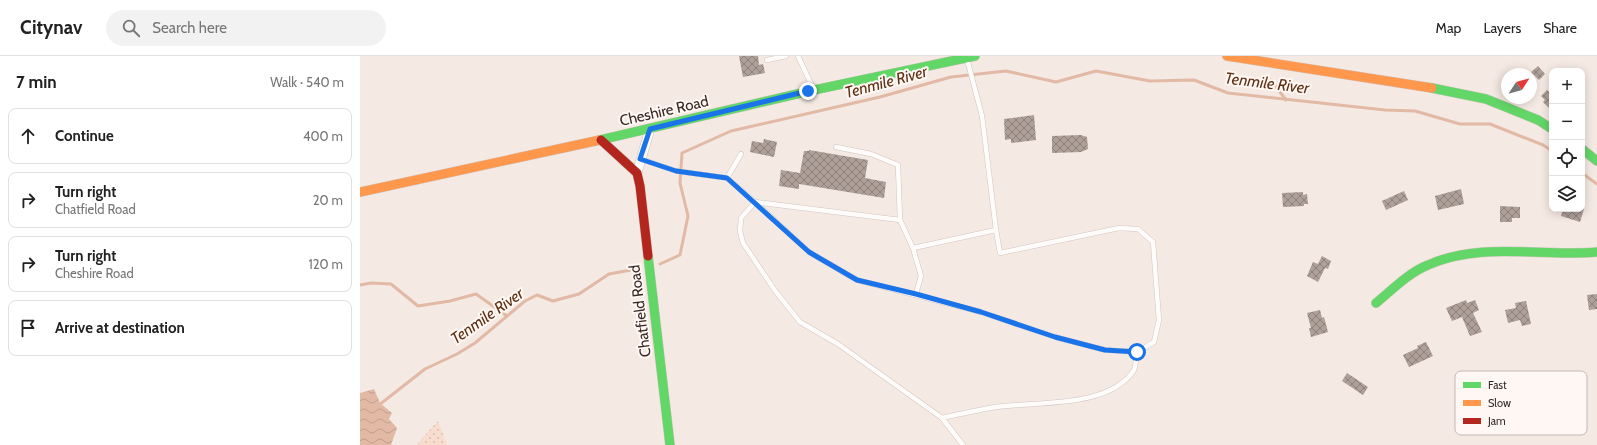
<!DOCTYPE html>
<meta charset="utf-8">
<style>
:root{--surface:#fff;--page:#f2f2f2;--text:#222;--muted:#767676;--line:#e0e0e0}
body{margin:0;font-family:Cabin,sans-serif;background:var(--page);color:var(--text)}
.controls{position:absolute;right:12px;top:12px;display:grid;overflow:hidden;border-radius:8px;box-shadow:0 2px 10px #0003}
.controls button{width:36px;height:36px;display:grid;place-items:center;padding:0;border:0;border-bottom:1px solid var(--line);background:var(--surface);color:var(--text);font:20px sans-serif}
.compass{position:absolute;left:1141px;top:12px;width:36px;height:36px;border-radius:50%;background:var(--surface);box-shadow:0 2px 10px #0003;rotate:54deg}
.stop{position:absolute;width:12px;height:12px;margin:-9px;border:3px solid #1a73e8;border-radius:50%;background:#fff}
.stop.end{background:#1a73e8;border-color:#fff;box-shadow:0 1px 4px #0008}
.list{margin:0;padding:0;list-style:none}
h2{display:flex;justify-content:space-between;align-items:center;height:52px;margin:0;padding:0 16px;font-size:17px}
h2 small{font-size:13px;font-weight:400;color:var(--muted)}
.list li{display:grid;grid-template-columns:26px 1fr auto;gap:12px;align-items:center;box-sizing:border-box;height:56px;margin:0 8px 8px;padding:0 8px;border:1px solid var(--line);border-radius:8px}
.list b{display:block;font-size:15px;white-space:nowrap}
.list p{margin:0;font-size:13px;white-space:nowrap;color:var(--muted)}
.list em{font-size:13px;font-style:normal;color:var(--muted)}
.icon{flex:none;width:22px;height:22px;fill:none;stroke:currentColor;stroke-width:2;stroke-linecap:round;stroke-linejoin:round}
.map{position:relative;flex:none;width:1237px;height:389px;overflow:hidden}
header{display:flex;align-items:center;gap:24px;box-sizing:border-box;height:56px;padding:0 20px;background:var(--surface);border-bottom:1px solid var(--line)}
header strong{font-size:19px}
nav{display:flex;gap:22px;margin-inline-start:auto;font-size:14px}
.search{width:280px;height:36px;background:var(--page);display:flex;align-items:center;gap:10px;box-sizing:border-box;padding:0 14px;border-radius:22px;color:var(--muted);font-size:15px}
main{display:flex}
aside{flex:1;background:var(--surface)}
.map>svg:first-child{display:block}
.grass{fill:url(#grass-dots)}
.water{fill:url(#water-waves)}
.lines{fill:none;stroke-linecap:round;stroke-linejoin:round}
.stream{stroke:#e1b9a5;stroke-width:3}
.building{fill:url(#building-cross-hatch)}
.lane-casing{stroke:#d1c5bf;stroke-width:5.5}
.street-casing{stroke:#d1c5bf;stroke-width:10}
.fast-casing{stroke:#d1c5bf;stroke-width:10}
.slow-casing{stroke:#d1c5bf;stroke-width:10}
.jam-casing{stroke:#d1c5bf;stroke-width:10}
.lane{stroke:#fefcfb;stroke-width:4.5}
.street{stroke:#fefcfb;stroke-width:9}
.fast{stroke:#63d668;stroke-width:9}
.slow{stroke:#ff974d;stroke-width:9}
.jam{stroke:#b3261e;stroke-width:9}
.route{stroke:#1a73e8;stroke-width:5}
.labels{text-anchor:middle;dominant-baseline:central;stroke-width:4;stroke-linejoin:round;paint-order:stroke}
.street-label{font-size:15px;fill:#362922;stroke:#fef7f4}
.water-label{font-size:16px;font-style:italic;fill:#5f2f11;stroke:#fef7f4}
.key{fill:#fef7f4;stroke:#c2b9b5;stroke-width:1}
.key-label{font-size:11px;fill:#362922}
</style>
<header>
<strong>Citynav</strong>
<div class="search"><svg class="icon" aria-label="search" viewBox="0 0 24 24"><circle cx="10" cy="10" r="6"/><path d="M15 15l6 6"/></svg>Search here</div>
<nav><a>Map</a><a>Layers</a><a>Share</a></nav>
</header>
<main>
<aside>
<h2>7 min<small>Walk · 540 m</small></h2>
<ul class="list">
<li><svg class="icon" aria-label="ahead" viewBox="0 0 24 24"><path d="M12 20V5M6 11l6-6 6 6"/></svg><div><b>Continue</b></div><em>400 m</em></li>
<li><svg class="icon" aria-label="right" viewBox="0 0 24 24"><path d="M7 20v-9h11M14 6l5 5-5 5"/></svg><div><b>Turn right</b><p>Chatfield Road</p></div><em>20 m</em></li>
<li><svg class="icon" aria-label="right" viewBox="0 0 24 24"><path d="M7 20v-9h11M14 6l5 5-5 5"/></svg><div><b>Turn right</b><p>Cheshire Road</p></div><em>120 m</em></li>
<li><svg class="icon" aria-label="arrive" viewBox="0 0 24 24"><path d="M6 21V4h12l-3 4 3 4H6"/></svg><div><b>Arrive at destination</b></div></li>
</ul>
</aside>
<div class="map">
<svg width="1237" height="389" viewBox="0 0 1237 389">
<defs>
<pattern id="grass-dots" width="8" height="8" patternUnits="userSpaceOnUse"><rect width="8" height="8" fill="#f8dcce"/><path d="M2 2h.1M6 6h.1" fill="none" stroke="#d5bdb1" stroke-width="1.8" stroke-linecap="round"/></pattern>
<pattern id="water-waves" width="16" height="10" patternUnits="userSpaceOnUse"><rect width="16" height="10" fill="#e1b9a5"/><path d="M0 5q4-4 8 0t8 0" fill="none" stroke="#c29f8e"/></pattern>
<pattern id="building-cross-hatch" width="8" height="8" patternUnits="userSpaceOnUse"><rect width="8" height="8" fill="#ae9f98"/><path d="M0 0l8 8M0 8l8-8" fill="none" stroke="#8e827c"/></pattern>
</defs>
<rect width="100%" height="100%" fill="#f5e9e3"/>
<polygon class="grass" points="78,365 87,389 57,389 57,388"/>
<polygon class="water" points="14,333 20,347 32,357 29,363 37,372 31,389 0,389 0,337"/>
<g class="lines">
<g class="stream">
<polyline points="911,24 926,44"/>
<polyline points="1222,117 1237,128"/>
<polyline points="300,208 320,199 328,160 320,127 322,97 371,75 520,41 591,21 646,15 696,26 736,15 790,25 834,24 868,37 1025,54 1055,55 1100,68 1130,68 1183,89 1192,95"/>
<polyline points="0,229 11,227 31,228 58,250 90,245 116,238 147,260"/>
<polyline points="19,349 65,313 97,298 115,287 165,245 177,239 193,245 219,238 249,218 271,214 277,212"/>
</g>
</g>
<g class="building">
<polygon points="379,0 398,0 399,9 403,8 405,17 383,21"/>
<polygon points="1178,10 1185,18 1179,24 1171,16"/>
<polygon points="1187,34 1191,38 1192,36 1192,55 1183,46 1185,44 1181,40"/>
<polygon points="674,59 676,84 651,87 651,83 645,84 644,63"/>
<polygon points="721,79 727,81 728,93 721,96 692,97 692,80"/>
<polygon points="404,83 417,86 414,101 390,96 392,85 403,87"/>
<polygon points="449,94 508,104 505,122 526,126 524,142 439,128 439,133 419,130 421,114 440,117 444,95 449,95"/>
<polygon points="1101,133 1104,148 1078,154 1075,140"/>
<polygon points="1044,135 1048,144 1026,154 1022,145"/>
<polygon points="943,136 943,139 947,138 948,148 944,148 944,150 923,151 922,137"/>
<polygon points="1140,150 1160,151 1160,162 1152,162 1152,166 1140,166"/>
<polygon points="1203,153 1224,153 1220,166 1201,160"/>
<polygon points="962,200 971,205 968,213 965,212 958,226 947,220 953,206 958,208"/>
<polygon points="1237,238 1237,253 1229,254 1227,239"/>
<polygon points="1106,244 1107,247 1115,244 1119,254 1113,257 1122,276 1110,280 1102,261 1092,265 1086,252"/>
<polygon points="1166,245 1171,268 1162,270 1160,264 1148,267 1145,254 1156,252 1155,247"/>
<polygon points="960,254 962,262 964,261 968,276 951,281 949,272 951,272 947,257"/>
<polygon points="1066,286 1073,300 1049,311 1043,299 1058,292 1057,290"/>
<polygon points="987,317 1008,331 1003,339 982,325"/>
</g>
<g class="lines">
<defs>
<g id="lane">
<polyline points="438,0 453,32"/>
<polyline points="407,4 426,0"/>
<polyline points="476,91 511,98 538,109 540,164"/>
<polyline points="281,103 316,115 367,122 395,146 540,164 553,192 636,174 622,60 607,3"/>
<polyline points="367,122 381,98"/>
<polyline points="553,192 561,220 556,238"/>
<path d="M 582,362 C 600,358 618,354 636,351 C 676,345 749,353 774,314 C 776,309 776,301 777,296"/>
<polyline points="603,389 582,362 478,288 440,266 416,236 383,187 380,175 381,162 395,146 449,196 497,224 621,256 695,281 745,294 777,296 794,286 799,264 793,186 778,173 759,172 640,197 636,174"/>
</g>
<polyline id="street" points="277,117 290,73"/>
<g id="fast">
<polyline points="1072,32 1126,43 1178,64 1192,73"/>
<polyline points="240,84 454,34 615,0"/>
<polyline points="1222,93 1237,105"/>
<polyline points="288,200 310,389"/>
<path d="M 1016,247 C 1032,234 1048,217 1068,209 C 1121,185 1181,201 1237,196"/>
</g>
<g id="slow">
<polyline points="867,0 1072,32"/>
<polyline points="0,136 240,84"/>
</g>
<polyline id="jam" points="241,84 277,117 280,130 288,200"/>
</defs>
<use href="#lane" class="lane-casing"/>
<use href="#street" class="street-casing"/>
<use href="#fast" class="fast-casing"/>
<use href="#slow" class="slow-casing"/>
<use href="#jam" class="jam-casing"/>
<use href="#lane" class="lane"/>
<use href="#street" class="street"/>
<use href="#fast" class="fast"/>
<use href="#slow" class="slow"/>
<use href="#jam" class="jam"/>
</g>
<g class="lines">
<polyline class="route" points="448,35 290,73 280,103 316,115 367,122 449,196 497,224 556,238 621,256 695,281 745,294 777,296"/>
</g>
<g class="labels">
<g class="street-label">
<text transform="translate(304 55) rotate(-13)">Cheshire Road</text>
<text transform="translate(280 255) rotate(-97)">Chatfield Road</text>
</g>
<g class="water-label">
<text transform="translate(526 26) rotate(-15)">Tenmile River</text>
<text transform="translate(907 27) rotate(7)">Tenmile River</text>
<text transform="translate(127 260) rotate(-35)">Tenmile River</text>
</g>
</g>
<rect x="1095" y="315" width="132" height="64" rx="6" class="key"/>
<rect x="1103" y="326" width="18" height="6" fill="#63d668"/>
<rect x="1103" y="344" width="18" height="6" fill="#ff974d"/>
<rect x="1103" y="362" width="18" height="6" fill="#b3261e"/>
<g class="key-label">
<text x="1128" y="333">Fast</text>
<text x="1128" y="351">Slow</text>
<text x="1128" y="369">Jam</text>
</g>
</svg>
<div class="controls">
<button>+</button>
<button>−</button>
<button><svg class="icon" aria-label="locate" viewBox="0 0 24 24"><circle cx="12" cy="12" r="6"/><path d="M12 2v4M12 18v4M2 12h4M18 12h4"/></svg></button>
<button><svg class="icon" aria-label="layers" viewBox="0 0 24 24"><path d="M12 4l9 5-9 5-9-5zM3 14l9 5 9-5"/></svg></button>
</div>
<svg class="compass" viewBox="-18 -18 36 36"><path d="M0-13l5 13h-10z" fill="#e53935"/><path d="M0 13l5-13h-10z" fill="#767676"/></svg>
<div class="stop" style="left:777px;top:296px"></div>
<div class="stop end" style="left:448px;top:35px"></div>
</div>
</main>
